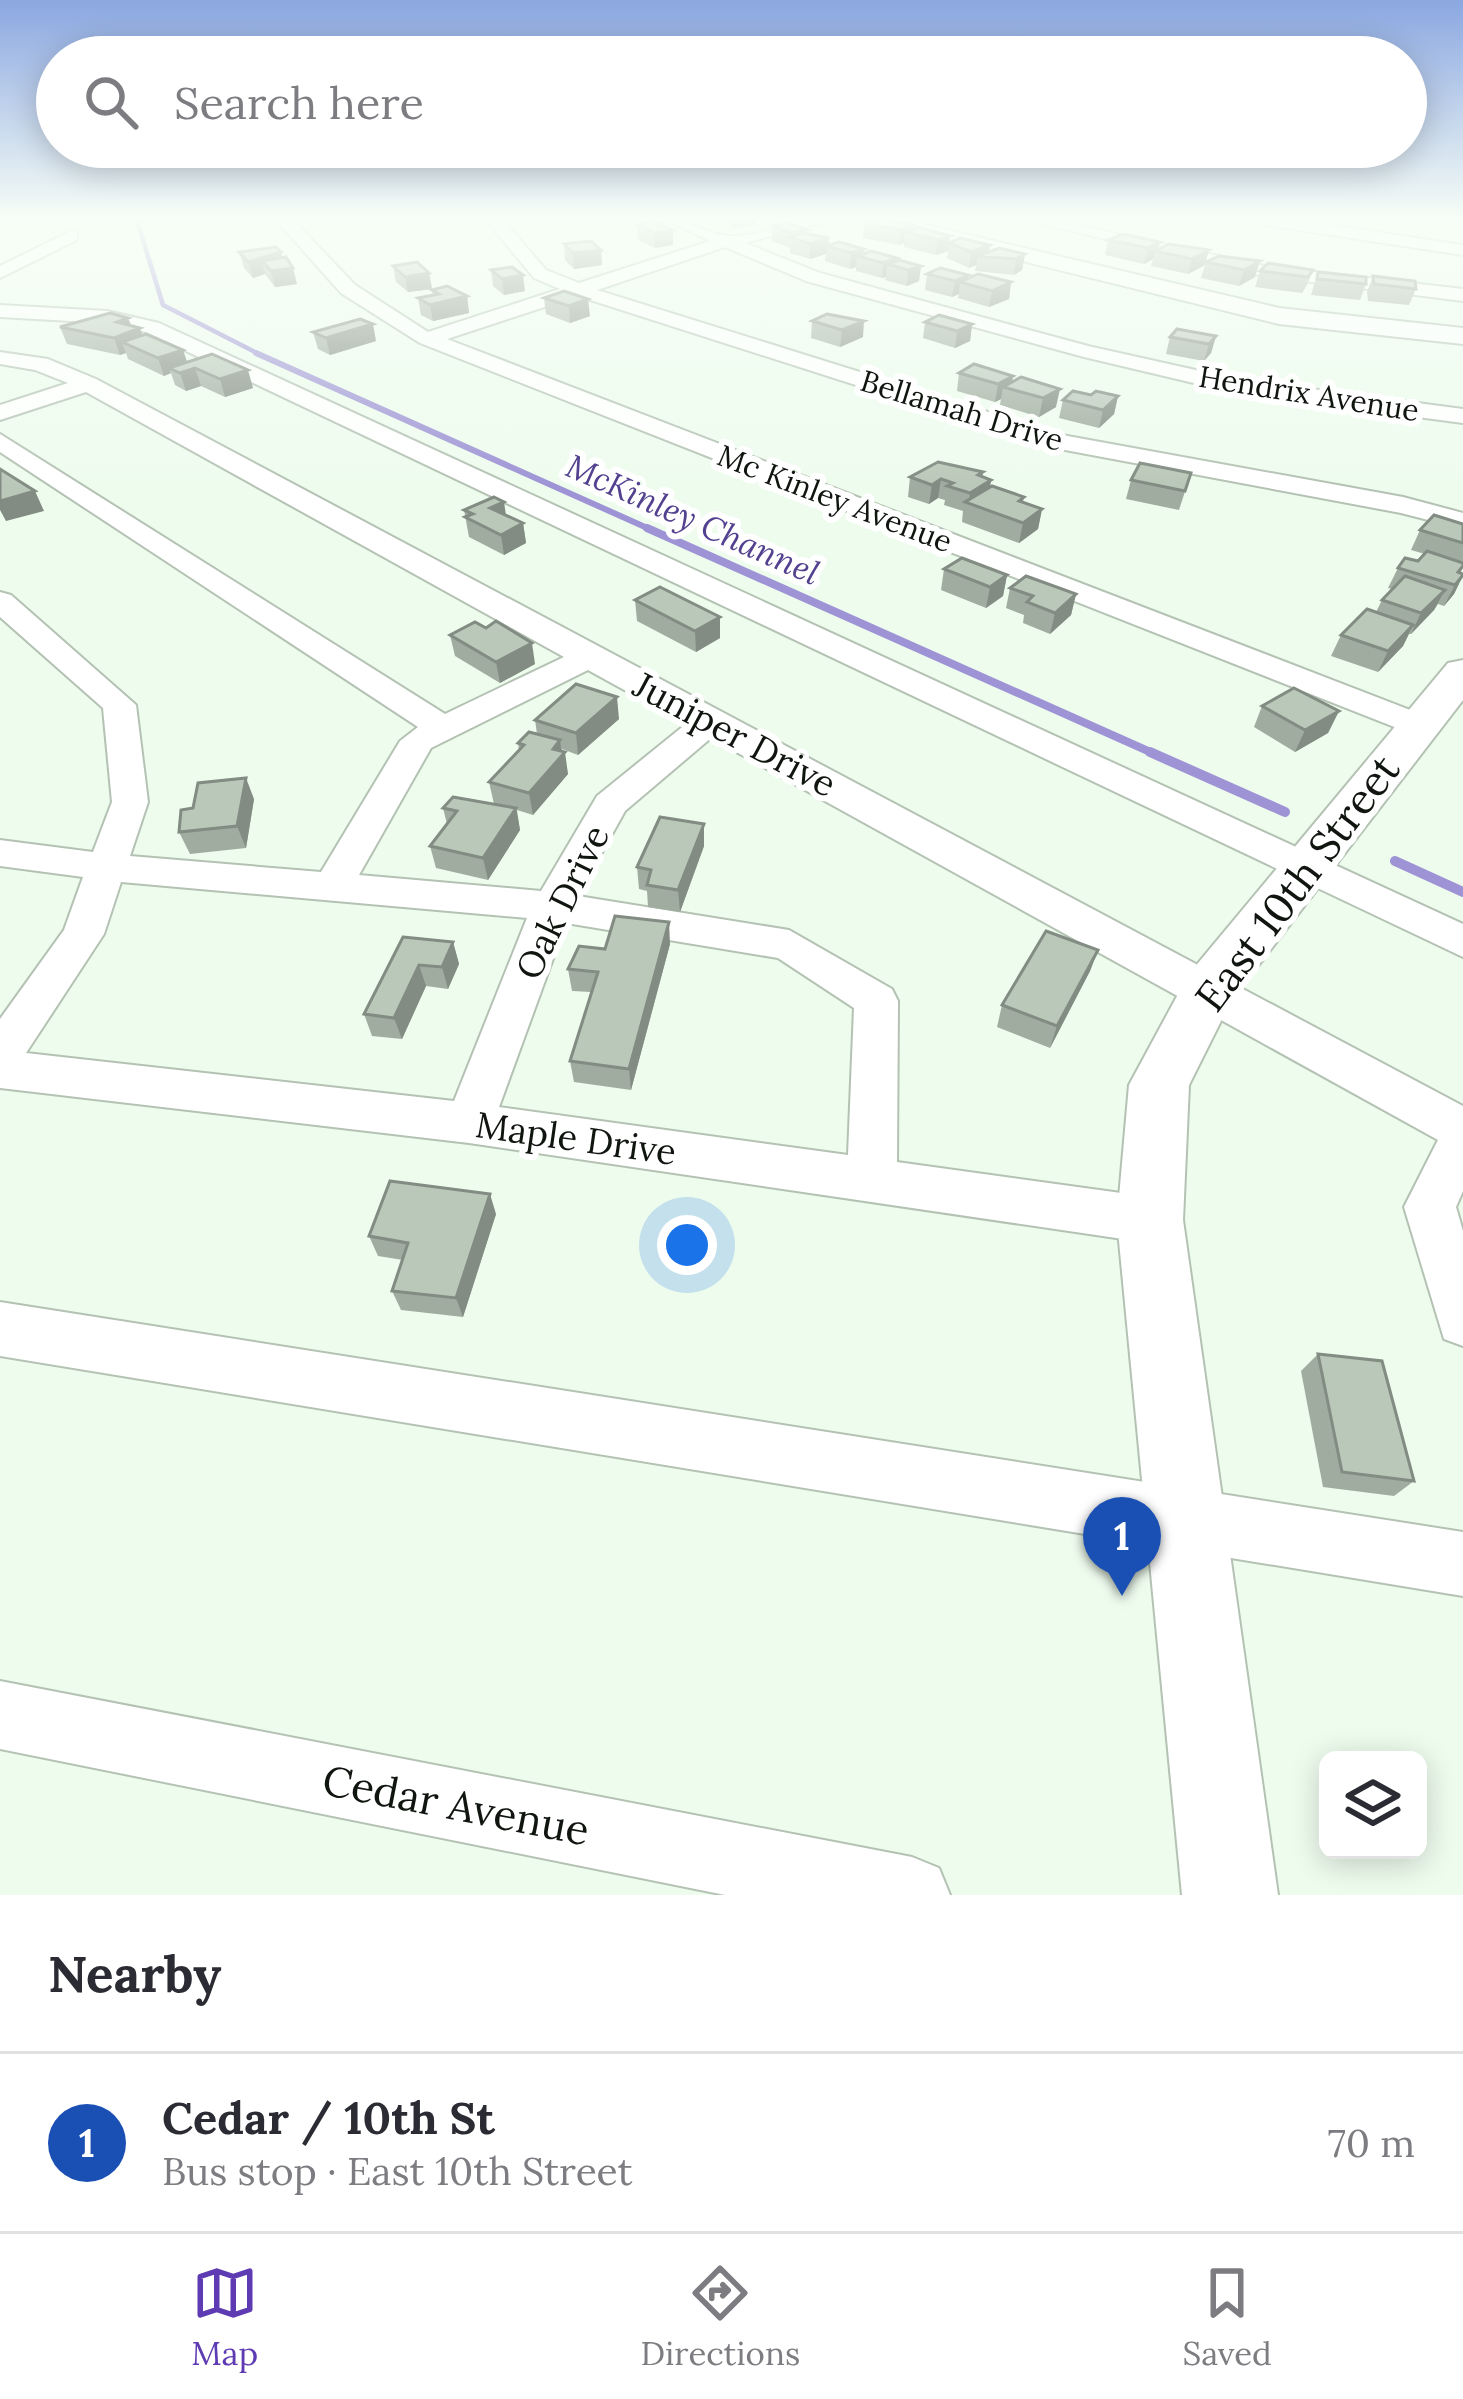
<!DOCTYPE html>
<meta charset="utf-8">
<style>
:root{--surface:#fff;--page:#f7f7f7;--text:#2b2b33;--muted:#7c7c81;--line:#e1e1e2;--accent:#5e3bb3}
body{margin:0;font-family:Lora,serif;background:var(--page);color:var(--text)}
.controls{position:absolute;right:36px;bottom:36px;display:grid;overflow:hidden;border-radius:18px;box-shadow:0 6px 30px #0003}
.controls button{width:108px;height:108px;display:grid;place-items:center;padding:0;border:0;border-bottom:3px solid var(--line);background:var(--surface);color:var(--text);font:60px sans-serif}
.you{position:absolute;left:687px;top:1245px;width:42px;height:42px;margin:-30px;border:9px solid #fff;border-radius:50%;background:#1a73e8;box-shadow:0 0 0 18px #1a73e833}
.badge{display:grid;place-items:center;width:78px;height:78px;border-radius:50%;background:var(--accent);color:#fff;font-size:39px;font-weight:700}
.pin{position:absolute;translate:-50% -99px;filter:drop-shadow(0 3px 6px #0008)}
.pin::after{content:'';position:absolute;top:63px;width:42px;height:36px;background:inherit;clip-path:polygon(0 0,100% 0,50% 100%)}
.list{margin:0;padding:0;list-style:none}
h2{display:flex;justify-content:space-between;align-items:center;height:156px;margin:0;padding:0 48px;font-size:51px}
h2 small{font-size:39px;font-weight:400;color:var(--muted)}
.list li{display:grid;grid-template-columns:78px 1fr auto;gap:36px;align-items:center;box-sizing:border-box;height:180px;padding:0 48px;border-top:3px solid var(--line)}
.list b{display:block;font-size:45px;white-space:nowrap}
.list p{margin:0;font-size:39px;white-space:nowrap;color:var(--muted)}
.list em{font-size:39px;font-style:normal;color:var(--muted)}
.icon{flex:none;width:66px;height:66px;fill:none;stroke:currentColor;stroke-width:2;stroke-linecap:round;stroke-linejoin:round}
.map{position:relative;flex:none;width:1463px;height:1895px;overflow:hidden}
.search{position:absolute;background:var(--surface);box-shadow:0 6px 30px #0003;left:36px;right:36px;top:36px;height:132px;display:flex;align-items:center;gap:30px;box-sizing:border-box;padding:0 42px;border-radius:66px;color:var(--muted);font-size:45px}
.sheet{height:336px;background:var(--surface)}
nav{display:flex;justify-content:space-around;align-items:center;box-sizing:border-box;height:168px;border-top:3px solid var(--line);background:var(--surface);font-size:33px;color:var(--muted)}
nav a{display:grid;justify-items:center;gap:6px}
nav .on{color:var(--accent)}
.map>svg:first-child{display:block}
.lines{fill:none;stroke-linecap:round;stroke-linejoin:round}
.stream-far3{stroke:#9e94d5;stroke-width:4.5}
.stream-far2{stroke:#9e94d5;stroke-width:6}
.stream-far1{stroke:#9e94d5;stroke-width:8}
.stream{stroke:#9e94d5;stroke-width:10}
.minor-casing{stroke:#b4c2b4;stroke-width:4}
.major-casing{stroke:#b4c2b4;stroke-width:4}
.minor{fill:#fff;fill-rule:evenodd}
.major{fill:#fff;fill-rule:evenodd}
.wall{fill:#a0ac9f}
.shaded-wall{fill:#828c82}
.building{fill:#bac8b9;stroke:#828c82;stroke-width:3}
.labels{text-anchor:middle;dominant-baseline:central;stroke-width:12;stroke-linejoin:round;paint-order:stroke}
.far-street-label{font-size:30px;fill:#101510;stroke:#fff}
.far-water-label{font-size:33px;font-style:italic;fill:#53418f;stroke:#fff}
.street-label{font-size:36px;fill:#101510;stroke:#fff}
.near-street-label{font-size:42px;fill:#101510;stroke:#fff}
</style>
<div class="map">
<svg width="1463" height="1895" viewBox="0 0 1463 1895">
<rect width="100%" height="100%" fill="#eefcee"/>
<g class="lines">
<polyline class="stream-far3" points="141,220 138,224 163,305 263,356"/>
<polyline class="stream-far2" points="256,353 654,531"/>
<polyline class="stream-far1" points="647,528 1157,755"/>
<g class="stream">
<polyline points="1150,752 1285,812"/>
<polyline points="1395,861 1463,892"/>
</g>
<defs>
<g id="minor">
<path d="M 276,220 L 293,220 L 355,285 L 428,332 L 560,289 L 534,278 L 486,220 L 503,220 L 546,270 L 579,283 L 710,241 L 666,220 C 690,220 708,235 730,236 C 759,237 798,220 833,220 L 745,243 L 820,273 L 1088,346 L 1236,379 L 1463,409 L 1463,423 L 1236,393 L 1084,357 L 806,281 L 725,247 L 597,290 L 1062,435 L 1403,497 L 1463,513 L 1463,529 L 1401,513 L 1049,447 L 578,296 L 447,339 L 1431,718 L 1436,725 L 1431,732 L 1407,732 L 420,343 L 341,293 Z"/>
<polygon points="1024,220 1054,220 1264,266 1463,289 1463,301 1264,276"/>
<polygon points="1257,220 1297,220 1463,245 1463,255 1265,225"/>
<polygon points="71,231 77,232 77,240 0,278 0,266"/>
<polygon points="0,305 107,311 159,323 1463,924 1463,957 146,332 107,323 0,317"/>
<path d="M 0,352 L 48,359 L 96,379 L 1463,1106 L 1463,1191 L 1456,1207 L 1463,1231 L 1463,1346 L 1444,1339 L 1404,1207 L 1438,1140 L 711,738 L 625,811 L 578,896 L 789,930 L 892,989 L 898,1001 L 897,1162 L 1150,1197 L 1168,1204 L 1176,1220 L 1168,1236 L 1150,1243 L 469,1143 L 0,1088 L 0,1019 L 64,930 L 83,877 L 0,866 L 0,840 L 93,852 L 112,802 L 103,708 L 0,617 L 0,592 L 11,595 L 136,705 L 148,802 L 130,856 L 321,872 L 400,741 L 418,727 L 0,452 L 0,434 L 445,714 L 564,657 L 86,392 L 0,420 L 0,405 L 68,383 L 35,370 L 0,364 ZM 588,670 L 686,724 L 597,796 L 541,891 L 359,875 L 431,748 ZM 121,882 L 527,918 L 454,1101 L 26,1053 L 104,934 ZM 566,923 L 778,958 L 854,1008 L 848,1155 L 499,1107 Z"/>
<polygon points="0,1302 1463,1532 1463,1596 0,1356"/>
<polygon points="0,1681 912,1857 939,1868 950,1895 725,1895 0,1749"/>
</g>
<g id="major">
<polygon points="869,220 905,220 1279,308 1463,328 1463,344 1279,324 872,224"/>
<polygon points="1463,660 1463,700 1231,1001 1189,1085 1183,1220 1278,1895 1182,1895 1117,1220 1129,1085 1189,974 1448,663"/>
</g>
</defs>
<use href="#minor" class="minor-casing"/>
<use href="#major" class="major-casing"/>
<use href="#minor" class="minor"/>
<use href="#major" class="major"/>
</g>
<g class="wall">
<polygon points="718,220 755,220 755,224 733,228"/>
<polygon points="864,223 950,236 949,243 989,251 1025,254 1022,270 1014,275 975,271 976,265 969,268 947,258 948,251 936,255 904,247 904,243 899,245 863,238"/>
<polygon points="637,225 673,230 673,245 655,248 638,240"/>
<polygon points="772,226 807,230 807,234 829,238 829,245 864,253 897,258 897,261 921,266 919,281 907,286 885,280 886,277 882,278 856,271 856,267 850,269 825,261 826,254 810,259 790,253 790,248 772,241"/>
<polygon points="1108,240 1160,242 1158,249 1206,262 1219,256 1255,277 1239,286 1201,278 1205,265 1188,274 1151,266 1153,259 1144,264 1105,255"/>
<polygon points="564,244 601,250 602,265 574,269 565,260"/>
<polygon points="239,252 282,258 297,284 275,287 265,274 253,278 244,268"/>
<polygon points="393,266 429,273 432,289 408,292 396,282"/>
<polygon points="491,270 525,291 504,295 493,286"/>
<polygon points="1313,270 1307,285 1302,293 1255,287 1260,271"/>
<polygon points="1318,272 1366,284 1360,300 1311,295"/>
<polygon points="927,274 1011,282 1009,299 989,307 958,298 959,294 952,297 925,290"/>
<polygon points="1373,276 1416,289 1409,305 1368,301 1367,292"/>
<polygon points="432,290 467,296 469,313 433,321 421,315 418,298 433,295"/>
<polygon points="564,291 590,316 570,323 546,314 544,298"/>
<polygon points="128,318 131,325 143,335 183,350 187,362 253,388 225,397 201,386 186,391 175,385 171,373 164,376 128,359 126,353 120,355 67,344 60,327"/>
<polygon points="812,321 863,337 840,347 811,338"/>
<polygon points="925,322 972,324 970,341 955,348 923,338"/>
<polygon points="313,332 376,341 330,355 318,349"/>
<polygon points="1216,336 1211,353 1204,361 1166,354 1170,337"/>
<polygon points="959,373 1013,376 1012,382 1056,407 1039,417 1000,405 1001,399 995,402 957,391"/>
<polygon points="1091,395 1118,396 1114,414 1099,428 1059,418 1063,400"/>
<polygon points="983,472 982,477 991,480 990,487 1024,497 1023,502 1042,509 1038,529 1019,543 962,522 963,511 944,505 945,500 938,498 929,504 908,497 910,477"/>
<polygon points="1191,473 1179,510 1126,499 1131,480"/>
<polygon points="464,510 506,515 523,523 526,543 504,555 469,537"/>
<polygon points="1463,524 1463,568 1460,573 1463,576 1454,594 1444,606 1438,604 1434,610 1411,634 1409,634 1403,646 1378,672 1331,656 1341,635 1376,612 1382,600 1392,589 1388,588 1398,568 1418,561 1425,554 1411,550 1420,530"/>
<polygon points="944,569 1007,575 1003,596 986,608 941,590"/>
<polygon points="1010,588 1076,594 1071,615 1050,634 1023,623 1024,615 1006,608"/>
<polygon points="635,600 720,638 696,652 637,621"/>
<polygon points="450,635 535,664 500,683 455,656"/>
<polygon points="1262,706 1339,711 1328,733 1295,752 1254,727"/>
<polygon points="619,719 578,755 562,749 568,774 533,815 517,810 520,830 488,880 436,868 430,846 447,824 443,808 494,804 489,782 519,751 518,743 537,734 535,720"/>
<polygon points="254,799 246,848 190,854 179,832"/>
<polygon points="704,824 704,846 680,912 648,907 647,891 639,889 637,867"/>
<polygon points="403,937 453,942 459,964 448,989 426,986 402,1039 372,1036 364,1014"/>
<polygon points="670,944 631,1090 574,1082 570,1061 591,992 572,991 568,969 605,949"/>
<polygon points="1098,950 1090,971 1050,1048 997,1027 1002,1005"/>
<polygon points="496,1214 463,1317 401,1310 392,1291 403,1260 378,1256 369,1236"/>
<polygon points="1318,1354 1414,1481 1394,1496 1323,1487 1301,1371"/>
</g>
<g class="shaded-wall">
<polygon points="733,220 755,220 755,224 733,228"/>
<polygon points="912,225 911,233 905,232 904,243 899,245 900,230"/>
<polygon points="673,230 673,245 655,248 654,233"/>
<polygon points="950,236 948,251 936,255 938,240"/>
<polygon points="829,238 826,254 810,259 810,244"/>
<polygon points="1160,242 1158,251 1155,251 1153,259 1144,264 1148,248"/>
<polygon points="990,245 988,257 978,256 976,265 969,268 971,252"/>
<polygon points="864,249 863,257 857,256 856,267 850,269 851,253"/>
<polygon points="601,250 602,265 574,269 573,253"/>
<polygon points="1209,250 1205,265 1188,274 1192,259"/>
<polygon points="281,252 285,268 293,268 297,284 275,287 271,271 262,261 265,274 253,278 248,262"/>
<polygon points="1025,254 1022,270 1014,275 1016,259"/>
<polygon points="897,258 896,267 887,264 886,277 882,278 883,263"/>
<polygon points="1260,261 1255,277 1239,286 1244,270"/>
<polygon points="921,266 919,281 907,286 908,270"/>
<polygon points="429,273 432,289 408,292 405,277"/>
<polygon points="523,275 525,291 504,295 502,279"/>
<polygon points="968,275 967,284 960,282 959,294 952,297 955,281"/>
<polygon points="1011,282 1009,299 989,307 992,291"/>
<polygon points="467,296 469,313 433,321 430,305"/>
<polygon points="588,299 590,316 570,323 569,306"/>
<polygon points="128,318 133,331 140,328 146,345 122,342 126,353 120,355 114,338 117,322"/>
<polygon points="864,321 863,337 840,347 842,330"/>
<polygon points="373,324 376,341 330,355 326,338"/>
<polygon points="972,324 970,341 955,348 957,331"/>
<polygon points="1216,336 1211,353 1204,361 1209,344"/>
<polygon points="183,350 189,368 169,368 171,373 164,376 158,358"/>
<polygon points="195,368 201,386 186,391 180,373"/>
<polygon points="248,370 253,388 225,397 220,379"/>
<polygon points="1013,376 1011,389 1003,387 1001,399 995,402 998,384"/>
<polygon points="1060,389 1056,407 1039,417 1043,398"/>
<polygon points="1118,396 1114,414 1099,428 1103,410"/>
<polygon points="983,472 980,487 991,480 988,499 969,503 970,493 978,475"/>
<polygon points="941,479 938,498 929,504 932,485"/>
<polygon points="35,491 44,511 6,521 0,510 0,501"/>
<polygon points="504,502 507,522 490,508"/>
<polygon points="1042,509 1038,529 1019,543 1023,523"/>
<polygon points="523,523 526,543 504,555 501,535"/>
<polygon points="1007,575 1003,596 986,608 990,587"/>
<polygon points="1463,575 1454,594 1444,606 1455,585"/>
<polygon points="1445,590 1434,610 1411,634 1421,613"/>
<polygon points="1076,594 1071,615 1050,634 1055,613"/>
<polygon points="720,617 720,638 696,652 695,631"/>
<polygon points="1413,625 1403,646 1378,672 1388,651"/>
<polygon points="532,643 535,664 500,683 496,662"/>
<polygon points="617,697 619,719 578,755 576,733"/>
<polygon points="1339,711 1328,733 1295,752 1305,730"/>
<polygon points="560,740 562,756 565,752 568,774 533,815 529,793 553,749"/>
<polygon points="246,778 254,799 246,848 237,826"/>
<polygon points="516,808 520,830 488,880 483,858"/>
<polygon points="704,824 704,846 680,912 678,890"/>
<polygon points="669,922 670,944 631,1090 629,1069"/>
<polygon points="453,942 459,964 448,989 442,967"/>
<polygon points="1098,950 1090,971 1050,1048 1057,1026"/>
<polygon points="419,965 426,986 402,1039 394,1018"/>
<polygon points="490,1194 496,1214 463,1317 456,1298"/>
</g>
<g class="building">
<polygon points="875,220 890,220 912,225 900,230 864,223"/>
<polygon points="655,221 673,230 654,233 637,225"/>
<polygon points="789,223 807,230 791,233 772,226"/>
<polygon points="917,227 950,236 938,240 905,232"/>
<polygon points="804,233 829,238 810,244 790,237"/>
<polygon points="1123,234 1160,242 1148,248 1108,240"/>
<polygon points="960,238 990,245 971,252 949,243"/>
<polygon points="591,241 601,250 573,253 564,244"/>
<polygon points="839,242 864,249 851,253 826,246"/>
<polygon points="1169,244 1209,250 1192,259 1155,251"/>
<polygon points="276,247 281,252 248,262 239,252"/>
<polygon points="999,248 1025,254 1016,259 978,256"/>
<polygon points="871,251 897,258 883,263 857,256"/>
<polygon points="1219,256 1260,261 1244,270 1206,262"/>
<polygon points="286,257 293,268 271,271 262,261"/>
<polygon points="899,260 921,266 908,270 887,264"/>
<polygon points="417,262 429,273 405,277 393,266"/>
<polygon points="1268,263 1313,270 1308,277 1260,271"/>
<polygon points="512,267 523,275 502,279 491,270"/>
<polygon points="940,268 968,275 955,281 927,274"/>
<polygon points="1318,272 1366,277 1366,284 1317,279"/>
<polygon points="978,274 1011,282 992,291 960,282"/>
<polygon points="1373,276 1415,281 1416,289 1374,284"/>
<polygon points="447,286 467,296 430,305 418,298 439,294 432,290"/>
<polygon points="564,291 588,299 569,306 544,298"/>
<polygon points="110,313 128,318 117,322 140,328 114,338 60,327"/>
<polygon points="827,314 864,321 842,330 812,321"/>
<polygon points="939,315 972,324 957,331 925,322"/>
<polygon points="360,319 373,324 326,338 313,332"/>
<polygon points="1177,329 1216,336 1209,344 1170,337"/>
<polygon points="146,334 183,350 158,358 122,342"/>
<polygon points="212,354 248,370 220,379 195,368 180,373 169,368"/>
<polygon points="974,364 1013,376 998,384 959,373"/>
<polygon points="1021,377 1060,389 1043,398 1003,387"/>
<polygon points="1073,391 1091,395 1096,391 1118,396 1103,410 1063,400"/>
<polygon points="938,462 983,472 978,475 991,480 970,493 947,486 953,483 941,479 932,485 910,477"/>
<polygon points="1140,463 1191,473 1185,491 1131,480"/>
<polygon points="0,469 35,491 0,501"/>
<polygon points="992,486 1024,497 1019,501 1042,509 1023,523 965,502"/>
<polygon points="494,497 504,502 490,508 523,523 501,535 465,517 473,514 464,510"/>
<polygon points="1434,515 1463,524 1463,543 1420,530"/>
<polygon points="1427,551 1463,563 1463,566 1458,572 1463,574 1463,575 1455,585 1398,568 1405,558 1418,561"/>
<polygon points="962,558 1007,575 990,587 944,569"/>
<polygon points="1026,576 1076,594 1055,613 1027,602 1033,596 1010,588"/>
<polygon points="1405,576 1445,590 1421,613 1382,600"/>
<polygon points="660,587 720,617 695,631 635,600"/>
<polygon points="1367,609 1413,625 1388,651 1341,635"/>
<polygon points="496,621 532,643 496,662 450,635 475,622 486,628"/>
<polygon points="576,684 617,697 576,733 535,720"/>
<polygon points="1294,688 1339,711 1305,730 1262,706"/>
<polygon points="529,732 560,740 553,749 565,752 529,793 489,782 524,745 518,743"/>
<polygon points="246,778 237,826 179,832 181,810 193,808 198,783"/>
<polygon points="453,797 516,808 483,858 430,846 457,811 443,808"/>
<polygon points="660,817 704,824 678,890 647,885 651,870 637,867"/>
<polygon points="615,916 669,922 629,1069 570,1061 598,972 568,969 579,946 605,949"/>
<polygon points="1046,931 1098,950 1057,1026 1002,1005"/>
<polygon points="403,937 453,942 442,967 419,965 394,1018 364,1014"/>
<polygon points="390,1181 490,1194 456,1298 392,1291 408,1243 369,1236"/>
<polygon points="1318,1354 1382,1361 1414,1481 1342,1472"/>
</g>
<linearGradient id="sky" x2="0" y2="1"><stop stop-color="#8aa7e0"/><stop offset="0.45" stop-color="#f7fef7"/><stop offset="1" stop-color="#f7fef7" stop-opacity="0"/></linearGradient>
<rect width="1463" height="485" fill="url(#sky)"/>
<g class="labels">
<g class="far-street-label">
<text transform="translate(1309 393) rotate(9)">Hendrix Avenue</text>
<text transform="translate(962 410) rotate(17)">Bellamah Drive</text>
<text transform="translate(835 498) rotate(21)">Mc Kinley Avenue</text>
</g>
<g class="far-water-label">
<text transform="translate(693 519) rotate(24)">McKinley Channel</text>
</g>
<g class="street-label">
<text transform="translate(735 734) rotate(28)">Juniper Drive</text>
<text transform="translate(562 902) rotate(-64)">Oak Drive</text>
<text transform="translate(576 1138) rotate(8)">Maple Drive</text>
</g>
<g class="near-street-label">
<text transform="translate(1297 883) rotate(-53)">East 10th Street</text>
<text transform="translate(456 1805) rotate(11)">Cedar Avenue</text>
</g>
</g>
</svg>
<div class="controls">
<button><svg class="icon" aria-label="layers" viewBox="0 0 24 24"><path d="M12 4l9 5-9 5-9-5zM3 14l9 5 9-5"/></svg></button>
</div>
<div class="you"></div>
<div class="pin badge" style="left:1122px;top:1596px;background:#1a4fb4">1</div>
<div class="search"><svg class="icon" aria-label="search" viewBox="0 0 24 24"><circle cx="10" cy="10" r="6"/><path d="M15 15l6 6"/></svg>Search here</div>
</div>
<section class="sheet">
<h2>Nearby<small></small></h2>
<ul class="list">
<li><span class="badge" style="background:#1a4fb4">1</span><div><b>Cedar / 10th St</b><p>Bus stop · East 10th Street</p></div><em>70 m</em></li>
</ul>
</section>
<nav>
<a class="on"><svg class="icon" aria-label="map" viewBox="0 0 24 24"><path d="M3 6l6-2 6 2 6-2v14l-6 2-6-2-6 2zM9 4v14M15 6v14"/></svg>Map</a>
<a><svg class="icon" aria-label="directions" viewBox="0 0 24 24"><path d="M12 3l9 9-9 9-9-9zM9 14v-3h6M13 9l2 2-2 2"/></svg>Directions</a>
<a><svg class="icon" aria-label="saved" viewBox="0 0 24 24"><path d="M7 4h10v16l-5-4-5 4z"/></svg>Saved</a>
</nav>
